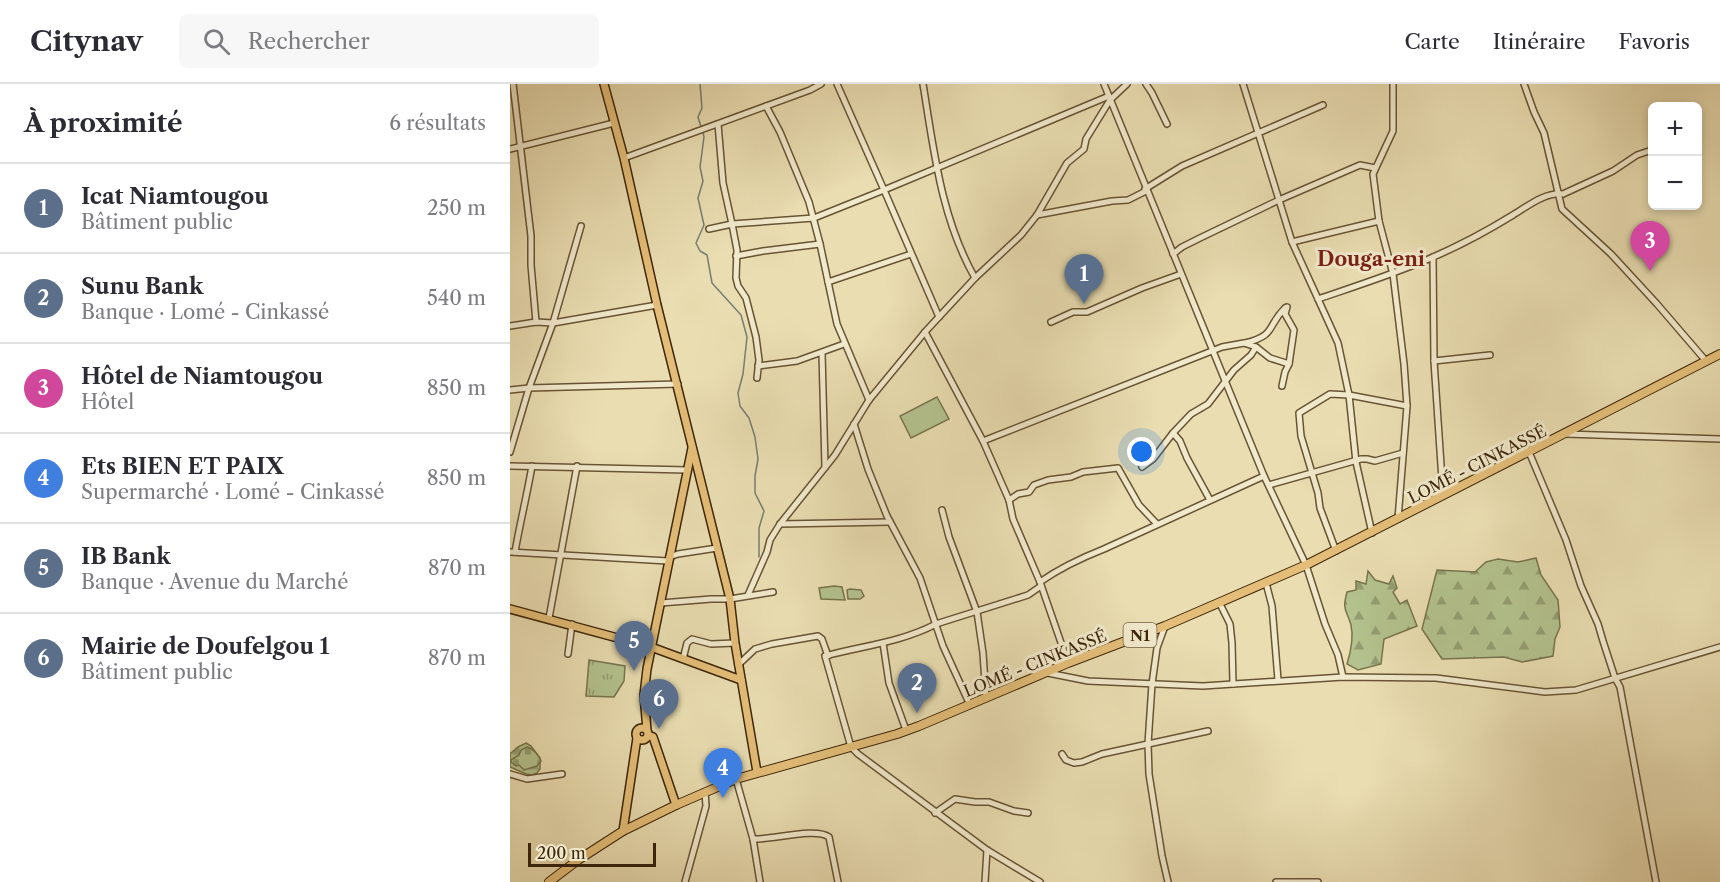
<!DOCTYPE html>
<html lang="fr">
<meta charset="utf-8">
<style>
:root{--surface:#fff;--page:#f7f7f7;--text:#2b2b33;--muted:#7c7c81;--line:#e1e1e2;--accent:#1a73e8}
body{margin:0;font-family:"Libre Caslon Text",serif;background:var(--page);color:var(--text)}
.controls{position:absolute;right:18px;top:18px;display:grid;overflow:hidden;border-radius:9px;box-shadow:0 3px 9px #0003}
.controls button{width:54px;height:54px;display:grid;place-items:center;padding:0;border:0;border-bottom:2px solid var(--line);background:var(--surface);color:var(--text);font:30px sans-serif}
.scale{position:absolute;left:18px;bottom:15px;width:128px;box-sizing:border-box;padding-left:6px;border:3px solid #3d260b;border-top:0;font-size:16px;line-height:21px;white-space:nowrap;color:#3d260b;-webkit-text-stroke:4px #f1e9cc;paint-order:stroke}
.you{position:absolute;left:632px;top:368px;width:21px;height:21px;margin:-15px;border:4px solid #fff;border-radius:50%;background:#1a73e8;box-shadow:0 0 0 9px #1a73e833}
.badge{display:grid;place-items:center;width:39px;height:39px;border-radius:50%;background:var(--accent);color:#fff;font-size:20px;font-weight:700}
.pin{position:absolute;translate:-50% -50px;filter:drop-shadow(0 2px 3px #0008)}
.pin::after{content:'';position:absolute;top:32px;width:21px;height:18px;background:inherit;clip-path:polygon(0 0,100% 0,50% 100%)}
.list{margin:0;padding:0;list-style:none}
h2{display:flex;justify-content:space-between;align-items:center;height:78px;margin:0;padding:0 24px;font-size:26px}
h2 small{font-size:20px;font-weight:400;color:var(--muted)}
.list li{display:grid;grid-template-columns:39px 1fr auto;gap:18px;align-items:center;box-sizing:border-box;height:90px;padding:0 24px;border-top:2px solid var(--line)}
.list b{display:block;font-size:22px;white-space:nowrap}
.list p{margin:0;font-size:20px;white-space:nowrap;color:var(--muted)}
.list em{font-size:20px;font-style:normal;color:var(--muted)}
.icon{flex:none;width:33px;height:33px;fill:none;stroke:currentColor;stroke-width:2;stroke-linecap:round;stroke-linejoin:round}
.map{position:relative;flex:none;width:1210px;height:798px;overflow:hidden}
header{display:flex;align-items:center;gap:36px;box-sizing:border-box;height:84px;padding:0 30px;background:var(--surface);border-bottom:2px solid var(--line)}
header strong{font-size:28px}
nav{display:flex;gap:33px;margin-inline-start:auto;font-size:21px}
.search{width:420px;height:54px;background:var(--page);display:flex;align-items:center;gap:15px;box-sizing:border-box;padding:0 21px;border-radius:9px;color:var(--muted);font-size:22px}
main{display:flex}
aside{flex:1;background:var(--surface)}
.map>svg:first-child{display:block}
.grass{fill:#b3c28e;stroke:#78744c;stroke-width:1.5}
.forest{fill:url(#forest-firs);stroke:#78744c;stroke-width:1.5}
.cemetery{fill:url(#cemetery-stones);stroke:#78744c;stroke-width:1.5}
.park{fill:url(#park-tufts);stroke:#78744c;stroke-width:1.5}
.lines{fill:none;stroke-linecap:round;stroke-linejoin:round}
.stream{stroke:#777e72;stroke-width:1.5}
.minor-casing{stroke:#685434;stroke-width:8}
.major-casing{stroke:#3d260b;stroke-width:10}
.highway-casing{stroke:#3d260b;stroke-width:10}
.minor{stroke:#f1e9cc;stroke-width:5}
.major{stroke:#e4be78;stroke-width:7}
.highway{stroke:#e4be78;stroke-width:8}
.labels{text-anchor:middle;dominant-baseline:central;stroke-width:6;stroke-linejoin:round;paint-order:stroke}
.shield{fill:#f1e9cc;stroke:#736045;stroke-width:1.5}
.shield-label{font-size:15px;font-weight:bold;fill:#3d260b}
.street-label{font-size:16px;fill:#3d260b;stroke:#f1e9cc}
.quarter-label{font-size:20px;font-weight:bold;fill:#7a1f14;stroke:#f1e9cc}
</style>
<header>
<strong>Citynav</strong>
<div class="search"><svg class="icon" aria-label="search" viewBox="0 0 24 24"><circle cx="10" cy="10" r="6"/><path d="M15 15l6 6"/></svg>Rechercher</div>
<nav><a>Carte</a><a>Itinéraire</a><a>Favoris</a></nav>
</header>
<main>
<aside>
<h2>À proximité<small>6 résultats</small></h2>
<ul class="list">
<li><span class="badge" style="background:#5c6f8a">1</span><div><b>Icat Niamtougou</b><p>Bâtiment public</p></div><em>250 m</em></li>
<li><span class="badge" style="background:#5c6f8a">2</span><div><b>Sunu Bank</b><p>Banque · Lomé - Cinkassé</p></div><em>540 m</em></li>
<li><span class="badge" style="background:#d1479c">3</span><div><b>Hôtel de Niamtougou</b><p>Hôtel</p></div><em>850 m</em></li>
<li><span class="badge" style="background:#3f7fe0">4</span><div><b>Ets BIEN ET PAIX</b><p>Supermarché · Lomé - Cinkassé</p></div><em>850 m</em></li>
<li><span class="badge" style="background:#5c6f8a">5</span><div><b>IB Bank</b><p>Banque · Avenue du Marché</p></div><em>870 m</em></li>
<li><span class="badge" style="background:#5c6f8a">6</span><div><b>Mairie de Doufelgou 1</b><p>Bâtiment public</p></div><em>870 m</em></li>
</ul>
</aside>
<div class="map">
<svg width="1210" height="798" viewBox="0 0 1210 798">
<defs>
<pattern id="forest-firs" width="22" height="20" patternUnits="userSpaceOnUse" patternTransform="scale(1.5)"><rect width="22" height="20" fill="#b3c28e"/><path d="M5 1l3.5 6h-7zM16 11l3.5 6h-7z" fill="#939d72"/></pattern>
<pattern id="cemetery-stones" width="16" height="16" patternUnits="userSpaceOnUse" patternTransform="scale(1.5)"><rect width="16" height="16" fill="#b3c28e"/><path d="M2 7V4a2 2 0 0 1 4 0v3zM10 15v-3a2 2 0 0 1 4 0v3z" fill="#939d72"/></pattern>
<pattern id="park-tufts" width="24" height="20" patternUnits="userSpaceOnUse" patternTransform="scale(1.5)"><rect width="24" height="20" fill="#b3c28e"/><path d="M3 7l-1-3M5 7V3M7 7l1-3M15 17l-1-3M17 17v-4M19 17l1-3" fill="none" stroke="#939d72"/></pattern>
</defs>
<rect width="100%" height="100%" fill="#e9ddb1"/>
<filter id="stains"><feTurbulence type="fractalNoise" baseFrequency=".00333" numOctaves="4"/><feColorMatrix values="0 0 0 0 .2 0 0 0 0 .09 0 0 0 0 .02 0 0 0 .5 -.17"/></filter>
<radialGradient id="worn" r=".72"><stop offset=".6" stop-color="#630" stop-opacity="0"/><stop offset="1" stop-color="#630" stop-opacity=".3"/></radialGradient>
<g class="grass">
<polygon points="427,313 439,335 401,354 390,332"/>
<polygon points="324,502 332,503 335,516 311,515 309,504"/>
<polygon points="340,505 351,506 354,512 350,515 338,515 337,506"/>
</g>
<g class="forest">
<polygon points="1026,474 1031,491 1048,516 1050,543 1045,555 1043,572 1012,578 994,573 932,575 912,545 927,486 965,488 976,478 988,475 1008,478"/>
<path d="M 858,487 L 865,496 L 879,500 L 883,492 L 887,504 L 883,508 L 890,520 L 897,516 L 907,542 L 874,555 L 871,580 L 848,586 L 837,580 C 841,567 844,554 841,541 C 836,524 832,527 837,508 L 846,506 L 846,497 L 856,500 Z"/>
<polygon points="16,659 21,662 30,674 30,685 27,689 22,691 16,690 0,683 0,670 8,663"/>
</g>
<path class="cemetery" d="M 17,663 C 23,664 29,672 31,677 L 27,682 L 14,686 L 9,681 L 6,682 L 1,678 L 1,676 L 9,671 L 11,666 Z"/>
<polygon class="park" points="79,576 115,582 114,597 104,613 76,612"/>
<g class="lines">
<g class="stream">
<polyline points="190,0 192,24 188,33 191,43"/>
<polyline points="193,48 194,53 190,83 193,97 188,114 194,141 186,159 190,167 197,171 202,199 231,231 237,253 233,290 228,309 230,322 239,334 245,353 248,375 245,392 245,409 254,427 249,444 249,473"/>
</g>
<defs>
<g id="minor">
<polyline points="3,0 21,152 21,181 26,238"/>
<path d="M 413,0 C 424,67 431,134 465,194"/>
<polyline points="594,0 754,392 796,481 815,540 828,571 833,593"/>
<polyline points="636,0 642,9 657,40"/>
<polyline points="733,0 782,158 808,215"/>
<polyline points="883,0 883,47 863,90 869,137 883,190 894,280 897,322 888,435"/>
<polyline points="1014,0 1024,28 1034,49 1052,125 1101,170 1147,220 1196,277"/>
<polyline points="256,22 270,48 299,118 310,160 327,240 359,316"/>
<polyline points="208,40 213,99 222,140 304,134 374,106 327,0"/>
<polyline points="0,65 104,39"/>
<polyline points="114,74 300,6 311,0"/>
<polyline points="635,105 672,82 813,21"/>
<polyline points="527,131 602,117 618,116 636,107"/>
<polyline points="199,145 222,140 227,166 226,194 228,202 236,214 246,253 249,276 247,294"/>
<polyline points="782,158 869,137"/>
<polyline points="663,170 672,163 690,154 769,116 850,81 865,84"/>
<polyline points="226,172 253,167 310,160"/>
<polyline points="923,173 924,277 933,411"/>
<polyline points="318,198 401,170"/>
<polyline points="429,233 374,106 599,12"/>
<polyline points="541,238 563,228 577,228 632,204 671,190"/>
<polyline points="0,242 26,238 43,239 147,221"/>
<polyline points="415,248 473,357 499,416 503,435 530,498 558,579"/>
<path d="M 735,259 C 767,251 756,243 775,224"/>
<polyline points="312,269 315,383"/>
<polyline points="924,277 980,271"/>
<polyline points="248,282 287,277 334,260"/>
<polyline points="772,302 775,288 779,280 784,246 775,230 777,223"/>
<polyline points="0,306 19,304 168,300"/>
<polyline points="344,340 358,385 377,432 410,494 433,562 460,621"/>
<polyline points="663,349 670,357 677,374 700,416"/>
<polyline points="1056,350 1210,355"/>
<polyline points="473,357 712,263 734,259 746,263 760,274 779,280"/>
<polyline points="0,368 19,304 43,239 71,142"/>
<polyline points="1019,368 1056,456 1071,502 1088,540 1093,557 1105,594 1110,603 1146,798"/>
<polyline points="0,382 177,386"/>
<polyline points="632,383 643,375 663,349 681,330 698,320 724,286 741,271 746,263"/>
<polyline points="759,401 851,375 857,375 865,377 893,369"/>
<polyline points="499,416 508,410 519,408 524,401 538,396 561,393 573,388 608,384 629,421 647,440"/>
<polyline points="432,426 439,453 467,528 473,569 476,614"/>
<polyline points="270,440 380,438"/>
<path d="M 862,449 L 846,378 L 839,311 L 828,259 L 808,215 C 846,202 884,190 921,174 C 949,162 977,147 1003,131 C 1018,122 1035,108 1053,110 L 1103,87 L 1127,71 L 1139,67"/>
<polyline points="826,467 810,424 808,409 791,352 789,329 820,310 839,311 897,322"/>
<polyline points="0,468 158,477"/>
<path d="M 5,468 C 10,439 17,411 22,382"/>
<polyline points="159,473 168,470 207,464"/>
<path d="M 530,498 C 550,484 571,474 594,465 L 754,392"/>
<polyline points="756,499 762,522 768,596"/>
<polyline points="238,511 257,468 260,456 270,440 325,371 359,316 415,248 465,194 511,151 527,131 557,79 574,65 576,55 600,16 617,0"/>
<polyline points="709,518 720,540 722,559 723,600"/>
<polyline points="151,519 201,515 220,515 263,508"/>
<polyline points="39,534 67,382"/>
<polyline points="655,542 647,564 642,600 638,660 639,690 652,772 658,798"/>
<polyline points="373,559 379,599 396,646"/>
<polyline points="58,570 62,540"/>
<polyline points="173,575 177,559 182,555 201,560 225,559"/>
<polyline points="228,581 245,565 262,560 308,552 312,555 318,572"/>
<polyline points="538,589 578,597 693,602 833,593 926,594 1035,608 1066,606 1210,563"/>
<polyline points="552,670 556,676 564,679 572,678 592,670 698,647"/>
<polyline points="0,690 17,695 52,690"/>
<polyline points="226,695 243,755 250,798"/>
<polyline points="425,729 445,715 465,718 479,718 504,727 518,729"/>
<path d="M 243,755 C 261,756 306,743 319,753 L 328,798"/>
<polyline points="175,798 196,722 195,708"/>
<polyline points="475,798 477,766"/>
<path d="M 530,798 L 477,766 L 348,670 L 341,663 L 315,572 C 352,562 392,558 426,540 L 518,511 L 531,502"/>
<polyline points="766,798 808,798"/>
</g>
<g id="major">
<polyline points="94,0 114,74 147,221 220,515 225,559 247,688"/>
<polyline points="0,525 141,563 231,596"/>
<circle cx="132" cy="650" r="6"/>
<polyline points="137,646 134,611 137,585 182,364"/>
<polyline points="138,651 143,653 166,721"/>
<polyline points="113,747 127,654"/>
</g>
<polyline id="highway" points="39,798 68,776 113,747 166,721 226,695 387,650 409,642 558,579 655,542 796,481 1210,270"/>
</defs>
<use href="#minor" class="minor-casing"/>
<use href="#major" class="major-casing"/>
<use href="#highway" class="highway-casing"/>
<use href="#minor" class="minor"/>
<use href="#major" class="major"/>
<use href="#highway" class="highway"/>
</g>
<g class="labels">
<rect class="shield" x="613.5" y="539" width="33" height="24" rx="4.5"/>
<g class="shield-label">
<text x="630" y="551">N1</text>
</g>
<g class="street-label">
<text transform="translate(967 380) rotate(-27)">LOMÉ - CINKASSÉ</text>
<text transform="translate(525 579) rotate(-22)">LOMÉ - CINKASSÉ</text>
</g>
<g class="quarter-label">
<text x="861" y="175">Douga-eni</text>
</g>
</g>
<rect width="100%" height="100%" filter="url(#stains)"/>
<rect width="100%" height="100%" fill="url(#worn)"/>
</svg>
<div class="controls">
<button>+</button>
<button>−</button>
</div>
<div class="scale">200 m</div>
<div class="you"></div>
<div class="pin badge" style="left:574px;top:220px;background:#5c6f8a">1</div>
<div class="pin badge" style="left:407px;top:629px;background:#5c6f8a">2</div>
<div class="pin badge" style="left:1140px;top:187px;background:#d1479c">3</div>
<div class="pin badge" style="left:213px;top:714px;background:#3f7fe0">4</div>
<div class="pin badge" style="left:124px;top:587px;background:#5c6f8a">5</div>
<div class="pin badge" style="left:149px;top:645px;background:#5c6f8a">6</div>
</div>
</main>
